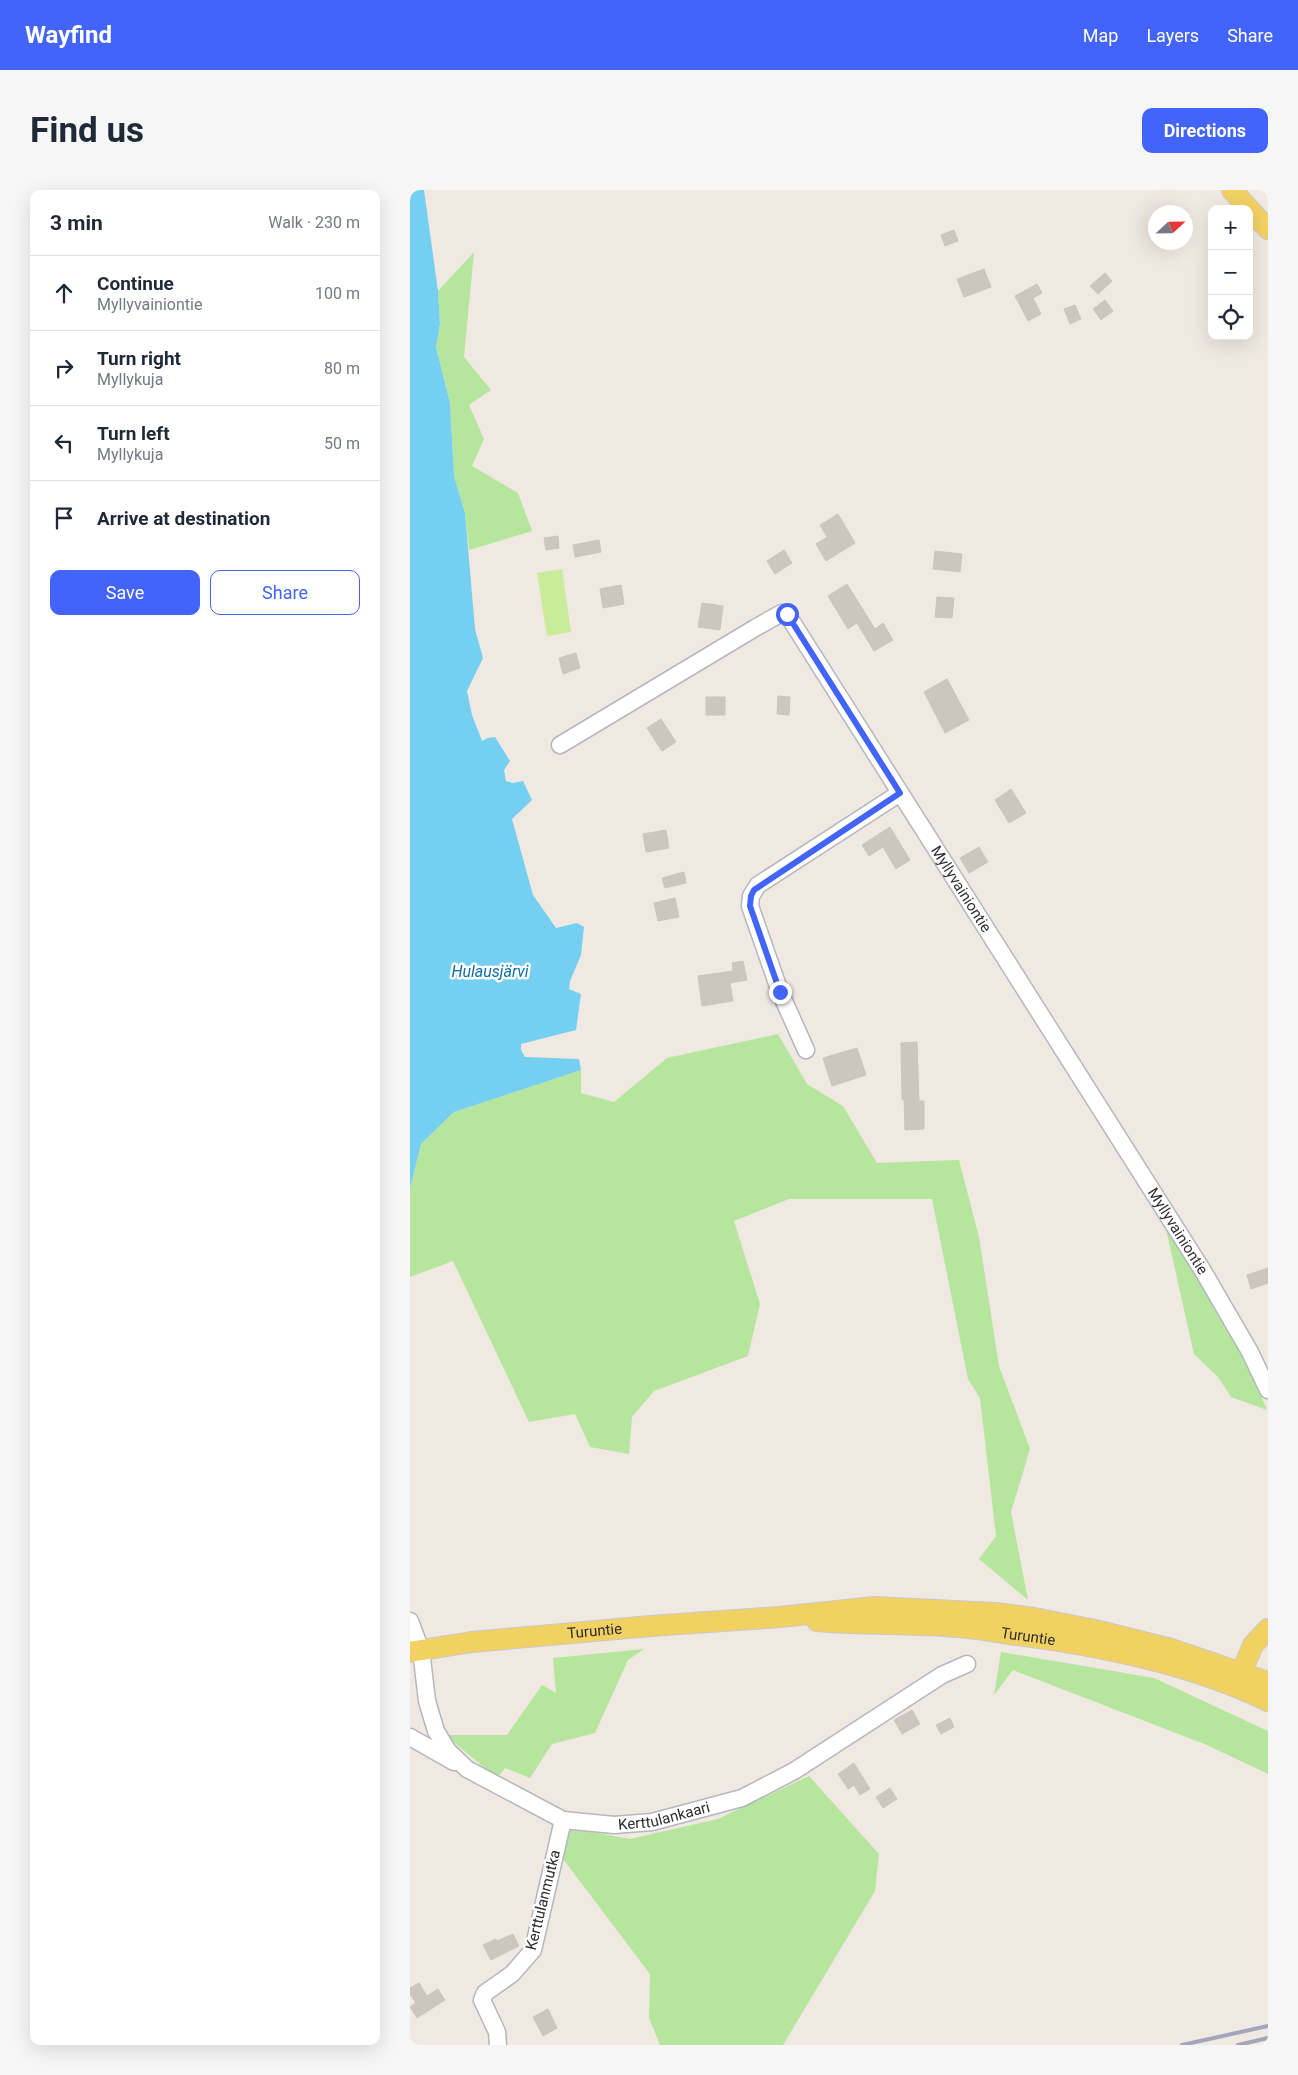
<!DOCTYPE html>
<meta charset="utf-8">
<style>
:root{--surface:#fff;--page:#f6f6f7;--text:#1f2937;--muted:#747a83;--line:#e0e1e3;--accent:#4264fb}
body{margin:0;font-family:Roboto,sans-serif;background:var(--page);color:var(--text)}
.controls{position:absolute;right:15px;top:15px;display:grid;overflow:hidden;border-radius:10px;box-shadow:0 5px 20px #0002}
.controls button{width:45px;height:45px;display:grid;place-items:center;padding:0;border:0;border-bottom:1px solid var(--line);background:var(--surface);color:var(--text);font:25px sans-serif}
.compass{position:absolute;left:738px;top:15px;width:45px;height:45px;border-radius:50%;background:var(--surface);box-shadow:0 5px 20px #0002;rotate:68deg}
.stop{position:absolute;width:15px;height:15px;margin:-11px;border:4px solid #4264fb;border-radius:50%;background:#fff}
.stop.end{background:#4264fb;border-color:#fff;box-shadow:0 1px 5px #0008}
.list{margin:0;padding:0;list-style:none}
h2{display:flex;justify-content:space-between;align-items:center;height:65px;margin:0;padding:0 20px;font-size:21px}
h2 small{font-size:16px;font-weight:400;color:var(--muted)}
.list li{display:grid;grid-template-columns:32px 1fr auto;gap:15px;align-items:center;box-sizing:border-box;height:75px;padding:0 20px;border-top:1px solid var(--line)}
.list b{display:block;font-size:19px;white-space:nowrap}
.list p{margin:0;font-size:16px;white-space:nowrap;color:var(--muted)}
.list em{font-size:16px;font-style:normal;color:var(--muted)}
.actions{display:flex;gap:10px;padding:15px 20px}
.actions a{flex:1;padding:11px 0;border:1px solid var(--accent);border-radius:10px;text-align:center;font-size:18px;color:var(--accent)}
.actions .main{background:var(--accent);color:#fff}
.icon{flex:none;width:28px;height:28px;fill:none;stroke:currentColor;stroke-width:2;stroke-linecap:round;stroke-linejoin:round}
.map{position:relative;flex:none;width:858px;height:1855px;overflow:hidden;border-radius:10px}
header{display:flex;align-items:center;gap:30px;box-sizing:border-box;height:70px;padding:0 25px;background:var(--accent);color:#fff}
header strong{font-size:24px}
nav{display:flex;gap:28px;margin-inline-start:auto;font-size:18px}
.intro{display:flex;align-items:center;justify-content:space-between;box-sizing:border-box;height:120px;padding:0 30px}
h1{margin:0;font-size:35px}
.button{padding:12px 22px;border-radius:10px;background:var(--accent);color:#fff;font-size:18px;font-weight:700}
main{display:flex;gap:30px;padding:0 30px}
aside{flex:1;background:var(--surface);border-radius:10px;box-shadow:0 5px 20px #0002}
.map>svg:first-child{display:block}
.green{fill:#b6e59e}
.pitch{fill:#c9ec9a}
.water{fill:#75cff0}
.building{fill:#cbc7bf;stroke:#cbc5ba}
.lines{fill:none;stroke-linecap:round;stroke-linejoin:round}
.minor-casing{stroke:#b4b7c1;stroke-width:19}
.major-casing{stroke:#c9c9c9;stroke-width:22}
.path{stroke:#c9c9c9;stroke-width:2.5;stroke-dasharray:4 2.5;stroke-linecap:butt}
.minor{stroke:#fff;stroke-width:16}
.major{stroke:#f2d163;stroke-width:20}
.rail{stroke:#a3a6b8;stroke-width:4}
.route{stroke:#4264fb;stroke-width:6}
.labels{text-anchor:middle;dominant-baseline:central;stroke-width:5;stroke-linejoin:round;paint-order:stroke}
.street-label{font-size:15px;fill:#2e2e2e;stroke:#fff}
.water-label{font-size:16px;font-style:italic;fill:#0d6fa3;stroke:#fff}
</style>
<header>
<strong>Wayfind</strong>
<nav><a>Map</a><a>Layers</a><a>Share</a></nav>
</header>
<div class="intro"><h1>Find us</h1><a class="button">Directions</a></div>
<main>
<aside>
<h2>3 min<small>Walk · 230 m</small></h2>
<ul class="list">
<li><svg class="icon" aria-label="ahead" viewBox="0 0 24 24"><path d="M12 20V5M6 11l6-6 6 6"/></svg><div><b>Continue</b><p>Myllyvainiontie</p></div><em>100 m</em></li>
<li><svg class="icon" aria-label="right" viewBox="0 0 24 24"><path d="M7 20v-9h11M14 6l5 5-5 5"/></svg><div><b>Turn right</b><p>Myllykuja</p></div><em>80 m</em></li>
<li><svg class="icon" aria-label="left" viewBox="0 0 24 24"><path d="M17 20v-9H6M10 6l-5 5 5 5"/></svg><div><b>Turn left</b><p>Myllykuja</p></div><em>50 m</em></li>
<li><svg class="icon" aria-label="arrive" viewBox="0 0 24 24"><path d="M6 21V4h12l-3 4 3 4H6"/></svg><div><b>Arrive at destination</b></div></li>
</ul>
<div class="actions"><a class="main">Save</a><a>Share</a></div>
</aside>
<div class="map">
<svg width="858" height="1855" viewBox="0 0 858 1855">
<rect width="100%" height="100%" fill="#efe9e1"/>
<g class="green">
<polygon points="64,62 54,167 81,200 59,215 74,249 62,276 108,303 122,341 59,360 55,323 44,286 40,213 26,157 30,134 28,101"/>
<polygon points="368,844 397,894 433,916 467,973 549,970 569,1047 589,1176 620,1259 601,1322 618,1410 569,1369 586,1346 570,1208 558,1189 522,1009 379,1009 324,1031 350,1114 338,1166 244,1201 222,1227 219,1264 180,1257 165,1224 119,1232 43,1071 0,1087 0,998 11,954 44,922 171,880 171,903 204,912 257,868"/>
<path d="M 756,1039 C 797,1095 831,1156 857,1220 L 821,1207 L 808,1187 L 784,1164 Z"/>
<polygon points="234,1459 218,1470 185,1543 142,1554 120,1588 95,1578 87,1588 35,1545 97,1545 132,1495 146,1503 143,1468"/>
<polygon points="591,1462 744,1488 858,1541 858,1584 797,1555 603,1480 584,1505"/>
<polygon points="399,1586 469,1664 465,1701 373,1855 250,1855 239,1828 240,1784 144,1657 144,1635 220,1649 308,1629"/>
</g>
<polygon class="pitch" points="152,379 161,442 137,446 127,383"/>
<polygon class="water" points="0,0 14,0 28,101 30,134 26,157 40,213 44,286 55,323 65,439 73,468 57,501 62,525 72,551 78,548 85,547 100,571 94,580 96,591 103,593 113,591 122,610 102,629 123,705 146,738 167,733 174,737 171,765 160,791 159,799 171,804 166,840 111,854 111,860 115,867 169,869 171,880 44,922 11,954 0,998"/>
<g class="building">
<polygon points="544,40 548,51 535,56 531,45"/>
<polygon points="574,79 581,97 554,107 547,89"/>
<polygon points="695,83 702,91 688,104 680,96"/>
<polygon points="627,94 632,103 623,108 631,124 618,131 605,106"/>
<polygon points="695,110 703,121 691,130 683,119"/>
<polygon points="665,115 671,129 660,134 654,119"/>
<polygon points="428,324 445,353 416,371 406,354 417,347 410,335"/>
<polygon points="148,346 149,358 136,360 134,348"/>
<polygon points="189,350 191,362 165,367 163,355"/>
<polygon points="374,360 382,373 365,384 357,371"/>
<polygon points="525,361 552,364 550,382 523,379"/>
<polygon points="437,394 465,439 473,433 483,450 464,461 447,433 438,439 418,406"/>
<polygon points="211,395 214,414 193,418 190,399"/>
<polygon points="527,407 544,408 542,428 525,427"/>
<polygon points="292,413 313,416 310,440 288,437"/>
<polygon points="166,463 170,478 153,484 149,468"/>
<polygon points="537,489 559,530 535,543 514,502"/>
<polygon points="368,506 380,507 379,525 367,524"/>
<rect x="296" y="507" width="19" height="18"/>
<polygon points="251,529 266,552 252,561 237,538"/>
<polygon points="601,599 616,623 599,633 585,610"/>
<polygon points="480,637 500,670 486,679 473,657 459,666 452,655"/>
<polygon points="256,640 259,658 236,662 233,644"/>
<polygon points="569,657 578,672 559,683 550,668"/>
<polygon points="274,682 276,693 255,698 252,688"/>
<polygon points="265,708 269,727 248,731 244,713"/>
<polygon points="333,771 337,790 320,793 323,811 292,816 288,786 323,781 322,773"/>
<polygon points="507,852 509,911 514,911 514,939 495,940 494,909 492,910 491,853"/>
<polygon points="447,858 456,885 422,896 413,868"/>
<polygon points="858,1078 858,1093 841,1099 837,1085"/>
<polygon points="502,1520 510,1534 492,1544 484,1530"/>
<polygon points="540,1528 544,1537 531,1544 526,1535"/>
<polygon points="444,1573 460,1599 450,1605 444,1595 438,1599 428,1584"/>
<polygon points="480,1598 487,1609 473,1618 466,1607"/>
<polygon points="103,1744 109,1756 81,1770 73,1755 86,1749 87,1751"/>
<polygon points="9,1793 17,1806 28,1799 35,1810 7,1828 0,1817 6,1813 0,1804 0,1798"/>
<polygon points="138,1819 147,1838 133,1846 123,1827"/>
</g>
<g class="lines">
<defs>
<g id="minor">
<path id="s1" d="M 150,555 L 345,438 L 368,425 L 372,423 L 377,424 L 793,1081 L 840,1162 L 858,1200"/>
<polyline points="396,860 370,802 340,716 341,706 348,695 490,603"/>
<path id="s2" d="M 0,1431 L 11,1460 L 17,1511 L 26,1541 L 38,1561 L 57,1579 L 153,1630 L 204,1635 L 242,1632 L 332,1608 L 384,1581 L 532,1485 L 557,1474"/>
<polyline points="0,1547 44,1572"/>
<polyline points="88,1855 87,1842 72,1810 75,1803 102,1784 123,1760 153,1630"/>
</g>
<g id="major">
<polyline points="822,0 839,19"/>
<polyline points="839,19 858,39"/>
<path id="s3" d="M 407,1431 C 453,1435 500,1433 547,1437 C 564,1438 582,1441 599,1444 C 687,1455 778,1473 858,1511"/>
<path id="s4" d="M 0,1462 L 62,1452 L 241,1436 L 370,1427 L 465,1417 L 585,1423 L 624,1428 L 685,1440 L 761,1459 L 858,1492"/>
<polyline points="827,1493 843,1455 858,1439"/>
</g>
</defs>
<use href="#minor" class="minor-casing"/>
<use href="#major" class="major-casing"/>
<polyline class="path" points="856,0 858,2"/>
<use href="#minor" class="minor"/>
<use href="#major" class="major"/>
<g class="rail">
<polyline points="772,1855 858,1836"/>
<polyline points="828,1855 858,1848"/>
</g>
</g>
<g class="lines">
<polyline class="route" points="370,802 340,716 341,706 344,700 490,603 377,424"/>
</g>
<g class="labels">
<g class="street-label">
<text stroke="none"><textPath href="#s1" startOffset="589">Myllyvainiontie</textPath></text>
<text stroke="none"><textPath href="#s1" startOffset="994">Myllyvainiontie</textPath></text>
<text stroke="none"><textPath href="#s4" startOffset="186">Turuntie</textPath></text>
<text stroke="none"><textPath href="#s3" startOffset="212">Turuntie</textPath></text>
<text stroke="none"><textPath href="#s2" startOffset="374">Kerttulankaari</textPath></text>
<text transform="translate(133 1710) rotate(-76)">Kerttulanmutka</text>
</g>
<g class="water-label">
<text x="80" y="781">Hulausjärvi</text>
</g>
</g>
</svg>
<div class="controls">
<button>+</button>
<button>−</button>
<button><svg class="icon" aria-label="locate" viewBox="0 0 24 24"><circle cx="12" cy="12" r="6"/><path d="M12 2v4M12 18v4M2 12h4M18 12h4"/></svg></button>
</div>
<svg class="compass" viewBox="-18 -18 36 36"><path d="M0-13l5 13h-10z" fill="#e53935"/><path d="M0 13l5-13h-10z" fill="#747a83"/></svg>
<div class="stop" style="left:377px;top:424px"></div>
<div class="stop end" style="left:370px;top:802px"></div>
</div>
</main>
